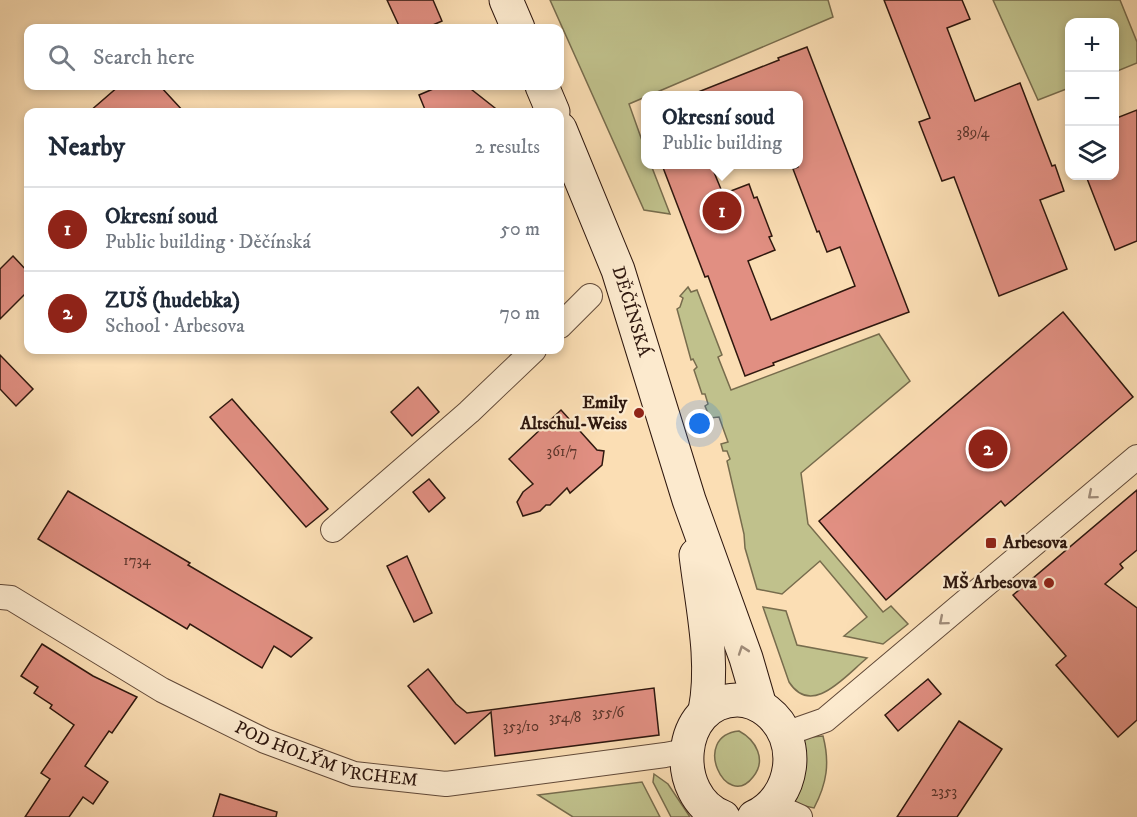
<!DOCTYPE html>
<meta charset="utf-8">
<style>
:root{--surface:#fff;--page:#f2f2f3;--text:#1f2937;--muted:#747a83;--line:#e0e1e3;--accent:#8f2418}
body{margin:0;font-family:"IM FELL DW Pica",serif;background:var(--page);color:var(--text)}
.controls{position:absolute;right:18px;top:18px;display:grid;overflow:hidden;border-radius:12px;box-shadow:0 3px 9px #0003}
.controls button{width:54px;height:54px;display:grid;place-items:center;padding:0;border:0;border-bottom:2px solid var(--line);background:var(--surface);color:var(--text);font:30px sans-serif}
.you{position:absolute;left:700px;top:424px;width:21px;height:21px;margin:-15px;border:4px solid #fff;border-radius:50%;background:#1a73e8;box-shadow:0 0 0 9px #1a73e833}
.badge{display:grid;place-items:center;width:39px;height:39px;border-radius:50%;background:var(--accent);color:#fff;font-size:20px;font-weight:700}
.pin{position:absolute;translate:-50% -50%;border:3px solid #fff;box-shadow:0 2px 6px #0006}
.popup{position:absolute;left:641px;top:91px;width:162px;height:78px;box-sizing:border-box;display:grid;place-content:center;border-radius:12px;background:var(--surface);filter:drop-shadow(0 2px 4px #0005);font-size:20px;white-space:nowrap;color:var(--muted)}
.popup b{font-size:22px;color:var(--text)}
.popup::after{content:'';position:absolute;left:50%;top:100%;margin-left:-12px;border:12px solid transparent;border-top-color:var(--surface)}
.list{margin:0;padding:0;list-style:none}
h2{display:flex;justify-content:space-between;align-items:center;height:78px;margin:0;padding:0 24px;font-size:26px}
h2 small{font-size:20px;font-weight:400;color:var(--muted)}
.list li{display:grid;grid-template-columns:39px 1fr auto;gap:18px;align-items:center;box-sizing:border-box;height:84px;padding:0 24px;border-top:2px solid var(--line)}
.list b{display:block;font-size:22px;white-space:nowrap}
.list p{margin:0;font-size:20px;white-space:nowrap;color:var(--muted)}
.list em{font-size:20px;font-style:normal;color:var(--muted)}
.icon{flex:none;width:33px;height:33px;fill:none;stroke:currentColor;stroke-width:2;stroke-linecap:round;stroke-linejoin:round}
.map{position:relative;flex:none;width:1137px;height:817px;overflow:hidden}
.search{position:absolute;background:var(--surface);box-shadow:0 3px 9px #0003;left:24px;top:24px;width:540px;height:66px;display:flex;align-items:center;gap:15px;box-sizing:border-box;padding:0 21px;border-radius:12px;color:var(--muted);font-size:22px}
.panel{position:absolute;background:var(--surface);box-shadow:0 3px 9px #0003;left:24px;top:108px;width:540px;height:246px;border-radius:12px}
.map>svg:first-child{display:block}
.green{fill:#c0c18c;stroke:#776c4d;stroke-width:1.5}
.building{fill:#e18f82;stroke:#2e170e;stroke-width:1.5}
.lines{fill:none;stroke-linecap:round;stroke-linejoin:round}
.street-casing{stroke:#614938;stroke-width:26}
.secondary-casing{stroke:#2e170e;stroke-width:35}
.street{stroke:#fceace;stroke-width:24}
.secondary{stroke:#fceace;stroke-width:33}
.oneway{stroke:#9f8b78}
.poi-dot{fill:#8f2418;stroke:#fceace;stroke-width:2}
.labels{text-anchor:middle;dominant-baseline:central;stroke-width:4.5;stroke-linejoin:round;paint-order:stroke}
.number-label{font-size:15px;fill:#5b352b}
.street-label{font-size:18px;fill:#2e170e;stroke:#fceace}
.poi-label{font-size:18px;font-weight:bold;fill:#2e170e;stroke:#fceace;text-anchor:end}
</style>
<div class="map">
<svg width="1137" height="817" viewBox="0 0 1137 817">
<rect width="100%" height="100%" fill="#fbdeb4"/>
<filter id="stains"><feTurbulence type="fractalNoise" baseFrequency=".00333" numOctaves="4"/><feColorMatrix values="0 0 0 0 .2 0 0 0 0 .09 0 0 0 0 .02 0 0 0 .5 -.17"/></filter>
<radialGradient id="worn" r=".72"><stop offset=".6" stop-color="#630" stop-opacity="0"/><stop offset="1" stop-color="#630" stop-opacity=".3"/></radialGradient>
<g class="green">
<polygon points="550,0 828,0 833,17 629,104 645,149 646,164 651,165 670,214 644,210"/>
<polygon points="993,0 1120,0 1137,42 1137,63 1115,72 1114,22 1070,22 1069,88 1038,100"/>
<polygon points="688,287 691,292 697,290 722,355 718,357 731,390 879,334 910,381 801,473 808,524 883,612 891,606 908,624 883,644 844,636 867,617 820,561 782,594 757,589 745,548 744,534 727,461 730,459 727,451 723,451 721,444 728,442 719,417 710,418 705,406 708,404 705,394 702,394 694,370 697,367 693,359 691,360 677,309 680,307 683,298 680,296"/>
<path d="M 763,607 L 786,611 L 797,645 L 867,658 C 846,675 812,718 789,682 Z"/>
<path d="M 739,731 C 756,740 767,760 753,777 C 726,812 690,736 739,731 Z"/>
<path d="M 823,736 C 830,763 827,783 814,808 L 791,803 L 799,738 Z"/>
<polygon points="654,774 668,784 690,817 671,817 653,782"/>
<polygon points="642,782 660,817 573,817 538,795"/>
</g>
<g class="building">
<polygon points="387,0 433,0 442,21 426,28 400,28"/>
<polygon points="884,0 962,0 970,19 947,28 975,101 1020,83 1052,166 1055,165 1064,191 1040,200 1067,269 999,296 954,177 942,181 919,122 930,118"/>
<polygon points="807,47 909,312 773,363 774,365 745,376 708,276 705,277 662,165 711,165 723,194 749,184 754,198 757,197 772,236 769,237 775,250 748,261 771,320 855,286 840,247 827,252 819,231 817,232 793,169 798,167 798,96 693,96 693,94 779,60 778,58"/>
<polygon points="119,86 160,86 184,112 89,112"/>
<polygon points="440,86 467,86 500,112 426,112 419,95"/>
<polygon points="1137,110 1137,241 1115,250 1086,176 1114,176 1114,119"/>
<polygon points="13,256 28,272 28,291 0,319 0,269"/>
<polygon points="1063,312 1133,397 1005,506 1001,501 886,600 819,521"/>
<polygon points="0,355 33,389 16,406 0,389"/>
<polygon points="418,387 439,412 412,436 391,412"/>
<polygon points="232,399 328,509 306,527 210,417"/>
<polygon points="561,410 597,450 604,451 602,465 570,493 567,488 550,505 546,505 540,511 523,516 517,502 523,492 533,484 509,459"/>
<polygon points="429,479 445,498 429,512 413,492"/>
<polygon points="1137,490 1137,550 1120,564 1123,568 1105,584 1137,608 1137,720 1118,737 1056,665 1066,656 1013,595"/>
<polygon points="68,491 190,563 188,565 312,638 291,657 274,646 262,668 190,624 187,629 38,539"/>
<polygon points="407,556 432,613 414,622 387,566"/>
<polygon points="42,644 93,676 137,697 112,733 109,731 85,766 108,782 93,804 83,797 69,817 25,817 50,779 41,773 74,725 50,708 52,705 34,693 38,687 21,676"/>
<polygon points="428,669 456,704 467,713 654,688 659,735 495,756 491,712 455,744 408,686"/>
<polygon points="928,679 941,694 898,731 885,715"/>
<polygon points="959,721 1002,749 957,817 897,817"/>
<polygon points="220,794 277,812 276,817 213,817"/>
</g>
<g class="lines">
<defs>
<g id="street">
<polyline points="560,326 590,296"/>
<polyline points="333,530 469,412 534,350"/>
<path id="s1" d="M 0,597 L 11,598 L 162,690 L 265,741 L 354,774 L 446,784 L 665,755 L 686,751"/>
<polyline points="785,734 825,720 1137,457"/>
<polyline points="773,805 800,817"/>
</g>
<g id="secondary">
<polyline points="506,0 518,28"/>
<polyline points="542,86 553,112"/>
<path id="s2" d="M 560,129 L 618,270 L 689,500 L 746,658 L 760,706"/>
<path d="M 696,555 C 702,606 715,661 705,711"/>
<path d="M 723,817 C 670,797 676,701 737,700 C 749,700 758,704 767,711 C 803,739 795,798 754,817"/>
</g>
</defs>
<use href="#street" class="street-casing"/>
<use href="#secondary" class="secondary-casing"/>
<use href="#street" class="street"/>
<use href="#secondary" class="secondary"/>
</g>
<defs><path id="oneway-chevron" d="M-2-3.5L2.5 0L-2 3.5" fill="none" stroke-width="1.6" stroke-linecap="round" stroke-linejoin="round" transform="scale(1.5)"/></defs>
<g class="oneway">
<use href="#oneway-chevron" transform="translate(1092 495) rotate(140)"/>
<use href="#oneway-chevron" transform="translate(943 621) rotate(140)"/>
<use href="#oneway-chevron" transform="translate(743 650) rotate(-109)"/>
</g>
<g class="poi-dot">
<circle cx="639" cy="413" r="6"/>
<rect x="985" y="537" width="12" height="12" rx="3"/>
<circle cx="1049" cy="583" r="6"/>
</g>
<g class="labels">
<g class="number-label">
<text x="973" y="132">389/4</text>
<text x="562" y="451">361/7</text>
<text x="137" y="560">1734</text>
<text x="608" y="712">355/6</text>
<text x="565" y="717">354/8</text>
<text x="521" y="726">353/10</text>
<text x="944" y="791">2353</text>
</g>
<g class="street-label">
<text stroke="none"><textPath href="#s2" startOffset="196">DĚČÍNSKÁ</textPath></text>
<text stroke="none"><textPath href="#s1" startOffset="366">POD HOLÝM VRCHEM</textPath></text>
</g>
<g class="poi-label">
<text x="627" y="403">Emily<tspan x="627" dy="21">Altschul-Weiss</tspan></text>
<text x="1003" y="543" text-anchor="start">Arbesova</text>
<text x="1037" y="583">MŠ Arbesova</text>
</g>
</g>
<rect width="100%" height="100%" filter="url(#stains)"/>
<rect width="100%" height="100%" fill="url(#worn)"/>
</svg>
<div class="controls">
<button>+</button>
<button>−</button>
<button><svg class="icon" aria-label="layers" viewBox="0 0 24 24"><path d="M12 4l9 5-9 5-9-5zM3 14l9 5 9-5"/></svg></button>
</div>
<div class="you"></div>
<div class="pin badge" style="left:722px;top:211px">1</div>
<div class="popup"><b>Okresní soud</b>Public building</div>
<div class="pin badge" style="left:988px;top:449px">2</div>
<div class="search"><svg class="icon" aria-label="search" viewBox="0 0 24 24"><circle cx="10" cy="10" r="6"/><path d="M15 15l6 6"/></svg>Search here</div>
<section class="panel">
<h2>Nearby<small>2 results</small></h2>
<ul class="list">
<li><span class="badge">1</span><div><b>Okresní soud</b><p>Public building · Děčínská</p></div><em>50 m</em></li>
<li><span class="badge">2</span><div><b>ZUŠ (hudebka)</b><p>School · Arbesova</p></div><em>70 m</em></li>
</ul>
</section>
</div>
